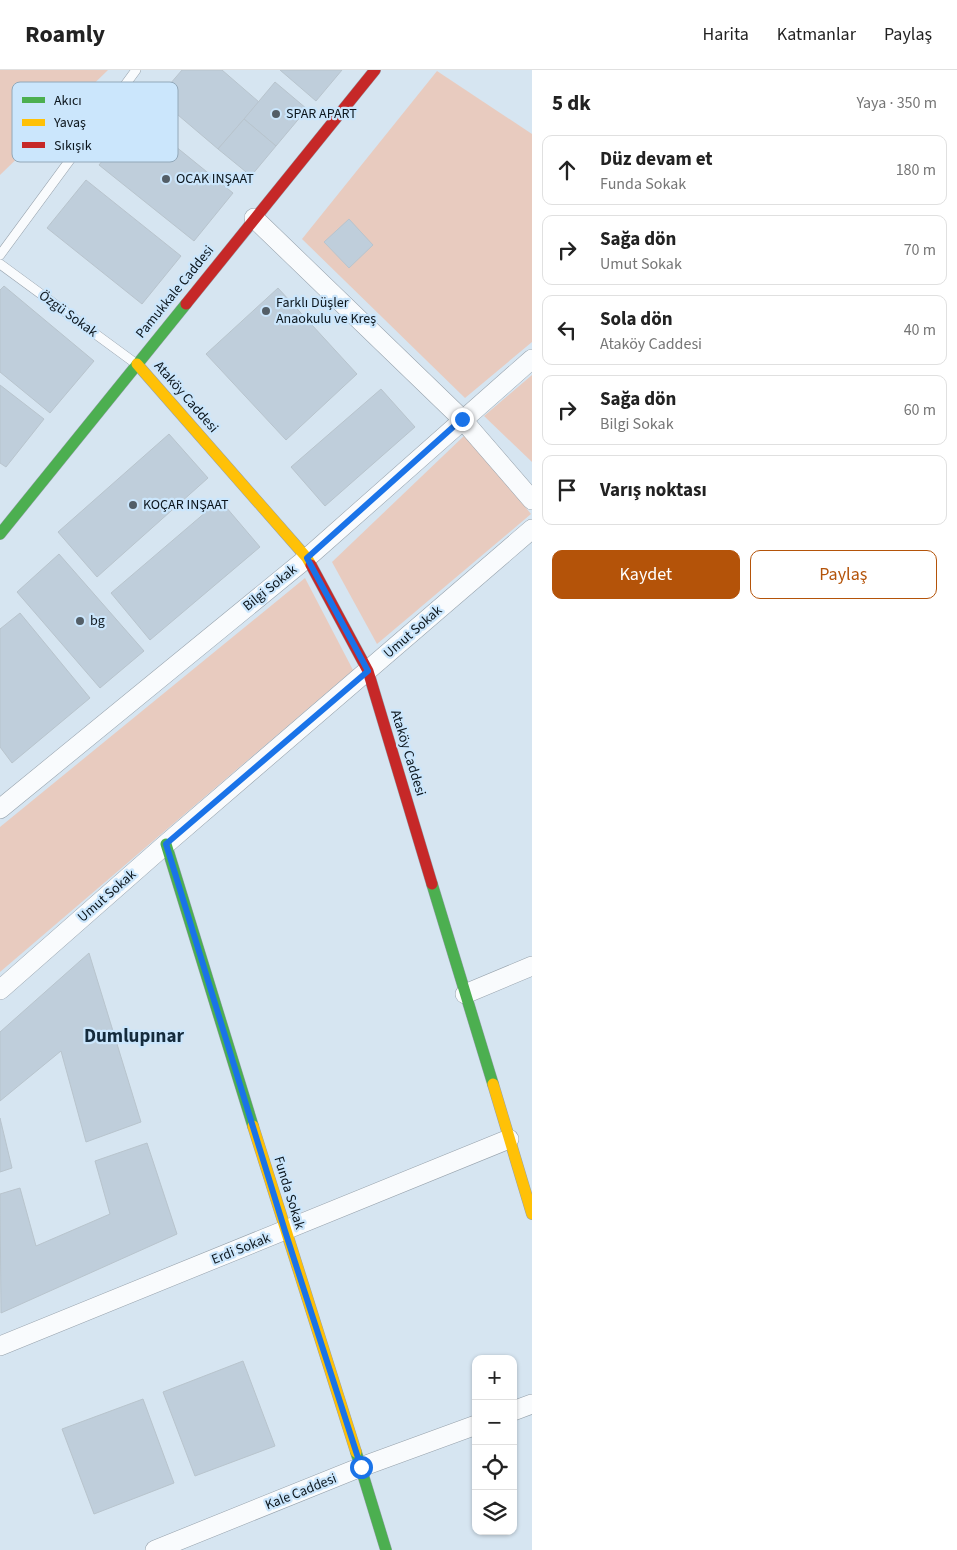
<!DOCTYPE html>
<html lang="tr">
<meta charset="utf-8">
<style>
:root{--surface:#fff;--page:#f6f6f6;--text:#222;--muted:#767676;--line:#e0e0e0;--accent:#b45309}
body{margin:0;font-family:"Source Sans 3",sans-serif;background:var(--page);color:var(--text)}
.controls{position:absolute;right:15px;bottom:15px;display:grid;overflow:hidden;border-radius:10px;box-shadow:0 1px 4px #0004}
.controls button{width:45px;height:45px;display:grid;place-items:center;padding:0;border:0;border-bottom:1px solid var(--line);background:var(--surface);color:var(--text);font:25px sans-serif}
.stop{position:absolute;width:15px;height:15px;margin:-11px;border:4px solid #1a73e8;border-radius:50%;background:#fff}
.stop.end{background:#1a73e8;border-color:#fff;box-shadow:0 1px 5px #0008}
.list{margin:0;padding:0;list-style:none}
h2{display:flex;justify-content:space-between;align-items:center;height:65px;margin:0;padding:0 20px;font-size:21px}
h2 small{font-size:16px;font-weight:400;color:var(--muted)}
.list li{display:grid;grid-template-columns:32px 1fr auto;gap:15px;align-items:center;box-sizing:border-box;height:70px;margin:0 10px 10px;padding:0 10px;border:1px solid var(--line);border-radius:10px}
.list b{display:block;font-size:19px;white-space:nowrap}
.list p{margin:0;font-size:16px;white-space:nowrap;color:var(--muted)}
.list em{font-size:16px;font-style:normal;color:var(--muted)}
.actions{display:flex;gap:10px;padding:15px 20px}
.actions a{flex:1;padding:11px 0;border:1px solid var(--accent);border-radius:10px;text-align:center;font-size:18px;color:var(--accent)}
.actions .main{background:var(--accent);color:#fff}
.icon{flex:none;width:28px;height:28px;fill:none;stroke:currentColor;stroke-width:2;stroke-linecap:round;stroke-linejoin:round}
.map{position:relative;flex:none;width:532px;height:1480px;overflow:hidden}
header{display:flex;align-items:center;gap:30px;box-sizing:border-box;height:70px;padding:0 25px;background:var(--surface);border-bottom:1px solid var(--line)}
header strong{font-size:24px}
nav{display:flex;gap:28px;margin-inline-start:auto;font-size:18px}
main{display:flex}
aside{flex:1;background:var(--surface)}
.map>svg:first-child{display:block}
.green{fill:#e8cbbf}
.building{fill:#bfcedb;stroke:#b8c4cd}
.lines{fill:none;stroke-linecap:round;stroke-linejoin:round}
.lane-casing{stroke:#96a1ab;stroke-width:10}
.street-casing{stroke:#96a1ab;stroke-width:20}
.fast-casing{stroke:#96a1ab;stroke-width:12}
.slow-casing{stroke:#96a1ab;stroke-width:12}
.jam-casing{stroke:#96a1ab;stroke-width:12}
.lane{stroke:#f9fbfd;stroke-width:9}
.street{stroke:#f9fbfd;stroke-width:19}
.fast{stroke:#4caf50;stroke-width:11}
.slow{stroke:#ffc107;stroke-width:11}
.jam{stroke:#c62828;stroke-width:11}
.route{stroke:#1a73e8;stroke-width:6}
.poi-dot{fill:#535e67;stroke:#cbe6fc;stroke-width:2}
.labels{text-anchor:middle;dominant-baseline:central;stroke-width:4.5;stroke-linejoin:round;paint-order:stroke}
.poi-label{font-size:14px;fill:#0c161d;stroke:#cbe6fc;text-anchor:start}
.street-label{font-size:14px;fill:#0c161d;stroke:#cbe6fc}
.district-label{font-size:19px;font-weight:bold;fill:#152b3c;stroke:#cbe6fc}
.key{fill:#cbe6fc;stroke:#92a8b9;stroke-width:1}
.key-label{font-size:14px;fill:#0c161d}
</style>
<header>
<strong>Roamly</strong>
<nav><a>Harita</a><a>Katmanlar</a><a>Paylaş</a></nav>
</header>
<main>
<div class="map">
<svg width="532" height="1480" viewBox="0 0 532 1480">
<rect width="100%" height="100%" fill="#d6e5f1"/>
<g class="green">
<polygon points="0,0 108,0 0,105"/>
<polygon points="437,1 532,64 532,272 465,328 302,169"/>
<polygon points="532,305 532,392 484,346"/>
<polygon points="466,364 531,444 377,574 332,492"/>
<polygon points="305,508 353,600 0,902 0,757"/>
</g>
<g class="building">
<polygon points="182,0 222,0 259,32 218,79 158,28"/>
<polygon points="280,0 342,0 316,31"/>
<polygon points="275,12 307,39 276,76 244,49"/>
<polygon points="138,46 233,123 194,171 99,95"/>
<polygon points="244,49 276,76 251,106 218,79"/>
<polygon points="86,110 181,186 142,234 47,158"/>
<polygon points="349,149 373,175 349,198 324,172"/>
<polygon points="4,216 94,291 50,343 0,302 0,220"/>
<polygon points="278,218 357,304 286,370 206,284"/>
<polygon points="0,315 44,349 6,397 0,393"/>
<polygon points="381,319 415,357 325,436 291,397"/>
<polygon points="169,364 208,408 97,507 58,462"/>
<polygon points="220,430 260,477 150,570 111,523"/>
<polygon points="59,484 144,581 100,618 17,522"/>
<polygon points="20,543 90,628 12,693 0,677 0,559"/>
<polygon points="89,883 141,1052 86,1072 61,981 0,1031 0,962"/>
<polygon points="0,1048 12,1098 0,1102"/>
<polygon points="147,1073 177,1164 1,1243 0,1124 20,1118 36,1176 110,1144 95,1091"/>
<polygon points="243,1291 275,1376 195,1406 163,1322"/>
<polygon points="143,1329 174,1413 94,1444 62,1359"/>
</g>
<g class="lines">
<defs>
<g id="lane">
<polyline points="0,185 136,0"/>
<polyline points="0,194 135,293"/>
</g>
<g id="street">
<polyline points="254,148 462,349 532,430"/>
<polyline points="0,739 307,488 532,289"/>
<polyline points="0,920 166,774 532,459"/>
<polyline points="465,924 532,896"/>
<polyline points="0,1276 509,1069"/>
<polyline points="513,1341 532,1334"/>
<polyline points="155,1480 361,1397 476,1355"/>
</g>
<g id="fast">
<polyline points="0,464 186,234"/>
<polyline points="166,774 253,1056"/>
<polyline points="432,814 493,1014"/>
<polyline points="356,1382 386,1480"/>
</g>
<g id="slow">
<polyline points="137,294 307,488 311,495"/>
<polyline points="493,1014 532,1144"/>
<polyline points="253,1056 356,1382"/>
</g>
<g id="jam">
<polyline points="186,234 375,0"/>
<polyline points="311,495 368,601 432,814"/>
</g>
</defs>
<use href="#lane" class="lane-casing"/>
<use href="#street" class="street-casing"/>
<use href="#fast" class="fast-casing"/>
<use href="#slow" class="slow-casing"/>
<use href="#jam" class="jam-casing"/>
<use href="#lane" class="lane"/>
<use href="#street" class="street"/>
<use href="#fast" class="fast"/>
<use href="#slow" class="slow"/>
<use href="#jam" class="jam"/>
</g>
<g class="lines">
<polyline class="route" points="361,1397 285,1161 166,774 368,601 307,488 462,349"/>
</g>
<g class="poi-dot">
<circle cx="276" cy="44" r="5"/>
<circle cx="166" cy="109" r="5"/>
<circle cx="266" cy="241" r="5"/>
<circle cx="133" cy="435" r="5"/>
<circle cx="80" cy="551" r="5"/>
</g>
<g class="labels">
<g class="poi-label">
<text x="286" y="44">SPAR APART</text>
<text x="176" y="109">OCAK INŞAAT</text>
<text x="276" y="233">Farklı Düşler<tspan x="276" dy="16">Anaokulu ve Kreş</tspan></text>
<text x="143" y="435">KOÇAR INŞAAT</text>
<text x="90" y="551">bg</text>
</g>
<g class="street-label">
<text transform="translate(175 222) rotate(-51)">Pamukkale Caddesi</text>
<text transform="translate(68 244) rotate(36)">Özgü Sokak</text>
<text transform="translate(186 327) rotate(49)">Ataköy Caddesi</text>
<text transform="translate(270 518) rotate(-39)">Bilgi Sokak</text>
<text transform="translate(413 562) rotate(-41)">Umut Sokak</text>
<text transform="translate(408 683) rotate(73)">Ataköy Caddesi</text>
<text transform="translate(107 826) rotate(-41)">Umut Sokak</text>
<text transform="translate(289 1123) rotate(73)">Funda Sokak</text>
<text transform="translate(241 1179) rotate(-22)">Erdi Sokak</text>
<text transform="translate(301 1422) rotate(-22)">Kale Caddesi</text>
</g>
<g class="district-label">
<text x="134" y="966">Dumlupınar</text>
</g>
</g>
<rect x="12" y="12" width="166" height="80" rx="8" class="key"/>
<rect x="22" y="27" width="23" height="6" fill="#4caf50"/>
<rect x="22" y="49" width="23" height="7" fill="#ffc107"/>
<rect x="22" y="72" width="23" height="6" fill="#c62828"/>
<g class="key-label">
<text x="54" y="35">Akıcı</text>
<text x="54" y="57">Yavaş</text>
<text x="54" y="80">Sıkışık</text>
</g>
</svg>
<div class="controls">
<button>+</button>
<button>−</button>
<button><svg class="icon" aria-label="locate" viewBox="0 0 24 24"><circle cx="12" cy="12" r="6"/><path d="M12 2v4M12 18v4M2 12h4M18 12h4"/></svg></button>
<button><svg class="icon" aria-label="layers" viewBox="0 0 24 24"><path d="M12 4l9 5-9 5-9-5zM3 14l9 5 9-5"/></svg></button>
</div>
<div class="stop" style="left:361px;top:1397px"></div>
<div class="stop end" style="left:462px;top:349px"></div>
</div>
<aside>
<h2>5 dk<small>Yaya · 350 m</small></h2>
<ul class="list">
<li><svg class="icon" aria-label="ahead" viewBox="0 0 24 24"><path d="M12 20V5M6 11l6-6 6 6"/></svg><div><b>Düz devam et</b><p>Funda Sokak</p></div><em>180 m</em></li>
<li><svg class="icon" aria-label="right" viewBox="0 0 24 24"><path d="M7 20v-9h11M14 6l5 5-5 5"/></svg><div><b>Sağa dön</b><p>Umut Sokak</p></div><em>70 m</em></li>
<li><svg class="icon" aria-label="left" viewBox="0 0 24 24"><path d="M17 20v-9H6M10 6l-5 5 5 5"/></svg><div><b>Sola dön</b><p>Ataköy Caddesi</p></div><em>40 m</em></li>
<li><svg class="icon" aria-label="right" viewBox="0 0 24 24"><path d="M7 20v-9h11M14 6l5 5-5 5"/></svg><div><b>Sağa dön</b><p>Bilgi Sokak</p></div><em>60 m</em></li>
<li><svg class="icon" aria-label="arrive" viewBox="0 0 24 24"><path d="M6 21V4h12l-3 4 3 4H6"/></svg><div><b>Varış noktası</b></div></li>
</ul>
<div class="actions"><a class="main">Kaydet</a><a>Paylaş</a></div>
</aside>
</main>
